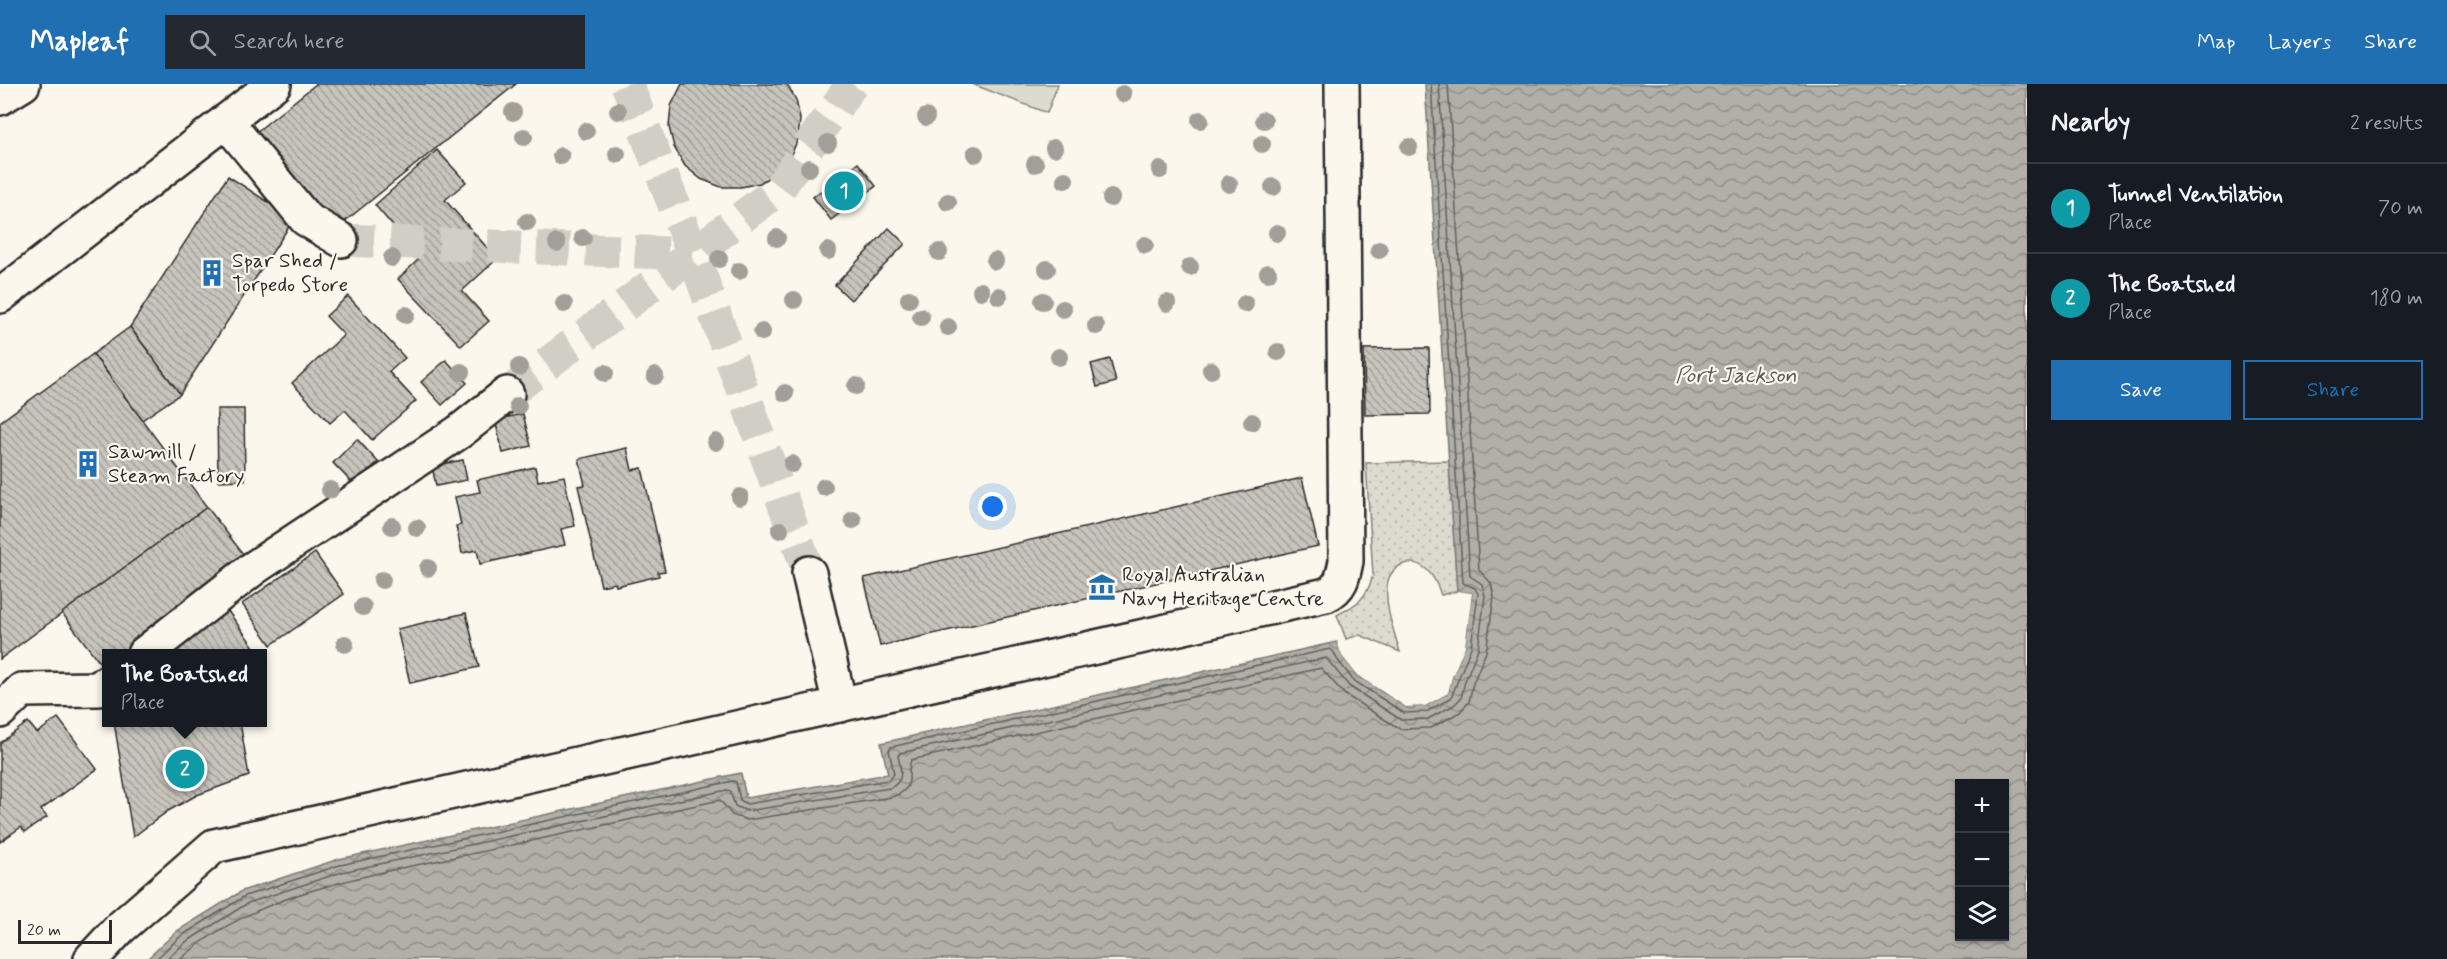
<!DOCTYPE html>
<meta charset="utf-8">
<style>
:root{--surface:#171b24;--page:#242831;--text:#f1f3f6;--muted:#9ea1a6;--line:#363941;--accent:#1f6fb2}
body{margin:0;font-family:Mynerve,sans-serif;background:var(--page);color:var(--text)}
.controls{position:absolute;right:18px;bottom:18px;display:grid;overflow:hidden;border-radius:0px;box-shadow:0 2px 4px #0004}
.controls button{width:54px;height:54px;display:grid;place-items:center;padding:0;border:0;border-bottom:2px solid var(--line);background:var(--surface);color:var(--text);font:30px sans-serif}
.scale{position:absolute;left:18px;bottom:15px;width:94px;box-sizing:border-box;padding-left:6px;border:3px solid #2b2b2b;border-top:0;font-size:16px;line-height:21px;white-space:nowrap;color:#2b2b2b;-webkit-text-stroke:4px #fbf7ec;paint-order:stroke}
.you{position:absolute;left:993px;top:423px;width:21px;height:21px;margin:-15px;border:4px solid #fff;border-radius:50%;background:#1a73e8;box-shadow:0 0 0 9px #1a73e833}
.badge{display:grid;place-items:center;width:39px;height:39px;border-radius:50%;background:var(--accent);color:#fff;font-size:20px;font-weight:700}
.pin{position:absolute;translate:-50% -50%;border:3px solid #fff;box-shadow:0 2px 6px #0006}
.popup{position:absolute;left:102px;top:565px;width:165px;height:78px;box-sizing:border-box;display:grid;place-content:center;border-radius:0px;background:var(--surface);filter:drop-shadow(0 2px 4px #0005);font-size:20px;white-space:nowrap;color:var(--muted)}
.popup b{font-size:22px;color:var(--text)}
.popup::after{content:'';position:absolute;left:50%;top:100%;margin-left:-12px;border:12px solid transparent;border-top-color:var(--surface)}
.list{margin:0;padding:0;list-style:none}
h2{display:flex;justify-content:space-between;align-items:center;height:78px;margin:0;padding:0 24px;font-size:26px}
h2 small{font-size:20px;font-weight:400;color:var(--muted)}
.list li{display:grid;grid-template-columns:39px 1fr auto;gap:18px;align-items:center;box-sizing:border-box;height:90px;padding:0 24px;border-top:2px solid var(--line)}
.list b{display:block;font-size:22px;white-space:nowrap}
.list p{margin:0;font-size:20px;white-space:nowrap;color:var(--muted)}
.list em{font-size:20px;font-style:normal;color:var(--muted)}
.actions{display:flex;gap:12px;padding:18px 24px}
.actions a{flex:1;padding:14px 0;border:2px solid var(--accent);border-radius:0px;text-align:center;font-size:21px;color:var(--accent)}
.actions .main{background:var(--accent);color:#fff}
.icon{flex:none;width:33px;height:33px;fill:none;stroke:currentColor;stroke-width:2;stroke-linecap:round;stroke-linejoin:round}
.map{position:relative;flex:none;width:2027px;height:875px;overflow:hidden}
header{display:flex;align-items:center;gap:36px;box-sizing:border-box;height:84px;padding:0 30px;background:var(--accent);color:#fff}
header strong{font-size:28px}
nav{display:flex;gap:33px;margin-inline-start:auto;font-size:21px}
.search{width:420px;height:54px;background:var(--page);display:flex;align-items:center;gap:15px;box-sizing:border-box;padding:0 21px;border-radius:0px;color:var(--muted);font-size:22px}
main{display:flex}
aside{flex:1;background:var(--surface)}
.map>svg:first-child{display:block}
.grass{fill:url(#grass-dots);stroke:#84827e;stroke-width:1.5}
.green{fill:#dddad0;stroke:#84827e;stroke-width:1.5}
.water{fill:url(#water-waves);stroke:#7b7a75;stroke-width:1.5;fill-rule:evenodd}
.pier{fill:#fbf7ec}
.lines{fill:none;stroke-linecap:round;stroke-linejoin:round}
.shore{stroke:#61605d;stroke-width:1.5}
.building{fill:url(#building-back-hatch);stroke:#2b2b2b;stroke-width:1.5}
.minor-tunnel{stroke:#d1cec5;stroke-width:33;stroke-dasharray:33 16;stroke-linecap:butt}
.minor-casing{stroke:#2b2b2b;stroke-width:38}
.minor{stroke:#fbf7ec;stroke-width:33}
.tree{fill:#a19f98}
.labels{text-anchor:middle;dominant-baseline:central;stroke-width:4.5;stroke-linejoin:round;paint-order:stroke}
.poi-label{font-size:21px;fill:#2b2b2b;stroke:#fbf7ec;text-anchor:start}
.water-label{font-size:22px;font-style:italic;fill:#5a5956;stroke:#fbf7ec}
</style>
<header>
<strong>Mapleaf</strong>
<div class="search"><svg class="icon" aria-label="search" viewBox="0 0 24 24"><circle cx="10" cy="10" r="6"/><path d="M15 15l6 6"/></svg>Search here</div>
<nav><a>Map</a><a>Layers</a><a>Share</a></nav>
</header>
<main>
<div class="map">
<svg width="2027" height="875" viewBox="0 0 2027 875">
<defs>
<pattern id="grass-dots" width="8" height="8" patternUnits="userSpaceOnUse" patternTransform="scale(1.5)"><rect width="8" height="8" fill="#dddad0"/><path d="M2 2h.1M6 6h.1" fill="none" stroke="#bebbb3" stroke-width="1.8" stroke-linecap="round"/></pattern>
<pattern id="water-waves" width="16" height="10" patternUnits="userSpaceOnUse" patternTransform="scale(1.5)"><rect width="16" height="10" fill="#b1afa7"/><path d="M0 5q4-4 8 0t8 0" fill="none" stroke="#908f88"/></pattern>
<pattern id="building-back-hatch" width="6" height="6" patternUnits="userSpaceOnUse" patternTransform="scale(1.5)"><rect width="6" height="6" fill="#c7c4bc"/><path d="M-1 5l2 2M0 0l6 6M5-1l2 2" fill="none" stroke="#a29f99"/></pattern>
</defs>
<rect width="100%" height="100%" fill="#fbf7ec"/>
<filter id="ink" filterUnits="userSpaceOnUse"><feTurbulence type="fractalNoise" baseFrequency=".0167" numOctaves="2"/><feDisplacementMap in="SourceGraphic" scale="12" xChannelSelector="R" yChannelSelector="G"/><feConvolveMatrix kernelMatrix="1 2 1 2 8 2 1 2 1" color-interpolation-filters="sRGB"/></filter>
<g filter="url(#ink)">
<path class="grass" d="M 1449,377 L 1457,507 L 1441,511 C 1438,502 1435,494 1428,487 C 1412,470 1388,482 1387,503 C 1385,525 1394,547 1400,568 L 1360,551 L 1346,555 L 1337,531 C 1358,520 1367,514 1373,491 L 1366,379 Z"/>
<polygon class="green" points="972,0 1058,0 1047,29"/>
<path class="water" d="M 1425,0 L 2027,0 L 2027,875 L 147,875 L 177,847 L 242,807 L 339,775 L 741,689 L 746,714 L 888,690 L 881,659 L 1337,558 L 1342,572 L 1357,591 L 1406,623 L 1425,622 L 1448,609 L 1452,593 L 1465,562 L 1472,509 L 1457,507 ZM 1960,700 L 2004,700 L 2004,852 L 1960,852 Z"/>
<polygon class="pier" points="1457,507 1472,509 1465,562 1452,593 1448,609 1425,622 1406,623 1357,591 1342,572 1337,558 1340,557 1344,570 1359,589 1407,620 1424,619 1446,607 1449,592 1462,561 1469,511 1457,510"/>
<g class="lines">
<g class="shore">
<polyline points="156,875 181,852 245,812 340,781 733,697 736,698 740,716 747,720 888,696 894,690 889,666 891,663 1330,565 1333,567 1337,575 1353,596 1404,629 1426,628 1451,614 1471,563 1478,510 1475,504 1463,499 1431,0"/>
<path d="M 167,875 L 186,858 L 248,819 L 342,788 L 727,706 L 730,707 L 735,722 L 747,727 L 890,704 C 905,697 901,685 898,672 L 900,669 L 1326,574 L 1349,602 L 1401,636 L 1428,635 L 1454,621 L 1461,614 L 1465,597 L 1478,565 L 1485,512 L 1482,500 L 1470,492 L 1439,0"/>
<path d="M 181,875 C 257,805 387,788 485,767 C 563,750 642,733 720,716 L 732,731 L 747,736 L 892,713 C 918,704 905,691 911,676 L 1321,584 L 1344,610 L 1400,645 L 1431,644 L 1460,628 L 1469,618 L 1473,599 L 1486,568 L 1494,513 L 1491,499 L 1479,486 L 1448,0"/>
</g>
</g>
<g class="building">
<polygon points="316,0 516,0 334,146 255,49"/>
<polygon points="682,0 787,0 796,16 800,35 798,55 790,73 777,88 760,99 741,103 721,103 701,95 685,82 674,63 669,43 671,22"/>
<polygon points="437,66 466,98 445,116 497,175 462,207 489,237 461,262 398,195 420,174 375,121"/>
<polygon points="858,79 876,102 831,136 813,113"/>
<polygon points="228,92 294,135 180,310 130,243"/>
<polygon points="889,144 905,160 851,216 835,201"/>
<polygon points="348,212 405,274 389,288 416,317 372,356 345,326 330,339 292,299 344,251 326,232"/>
<polygon points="130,243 180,310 142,336 93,270"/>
<polygon points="1429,264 1430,330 1365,331 1364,265"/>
<polygon points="93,270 207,423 0,575 0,338"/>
<polygon points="1110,275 1116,298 1097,303 1091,280"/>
<polygon points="446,276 467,299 442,321 421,298"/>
<polygon points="217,325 244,325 245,396 218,397"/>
<polygon points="523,330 531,362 503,369 495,336"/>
<polygon points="357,355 378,378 354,401 333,379"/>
<polygon points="627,364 632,386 642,384 665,487 658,488 659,492 616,502 615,499 601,502 578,402 585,401 579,375"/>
<polygon points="463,376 467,396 436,402 432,382"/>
<polygon points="535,383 538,397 564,392 575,442 561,445 565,461 480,480 477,466 462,469 456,442 461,441 455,413 480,408 477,396"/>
<polygon points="1302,394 1318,462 880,562 864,494"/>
<polygon points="207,423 247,475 121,570 107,570 107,580 103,583 62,529"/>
<polygon points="315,469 344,510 271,561 242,520"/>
<polygon points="225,523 259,570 158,570"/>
<polygon points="466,529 479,583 410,599 397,545"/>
<polygon points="58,634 97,685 41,726 47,733 25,748 21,743 0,758 0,659 28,638 37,649"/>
<polygon points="114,638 240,638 249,692 197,711 168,727 133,753"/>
</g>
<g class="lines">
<g class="minor-tunnel">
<polyline points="627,0 693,170 809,489"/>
<polyline points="341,156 693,170"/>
<polyline points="507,310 778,106 852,0"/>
</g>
<defs>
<g id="minor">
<polyline points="0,14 23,0"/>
<polyline points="226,37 306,135 341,156"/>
<polyline points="0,212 274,0"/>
<polyline points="809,489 840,621"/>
<polyline points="144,570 254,484 459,348 507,310"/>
<polyline points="0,627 22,606 98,605 107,598"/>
<path d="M 91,875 L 120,844 L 214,762 L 1326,511 C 1341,504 1343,493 1346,477 L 1342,0"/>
</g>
</defs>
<use href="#minor" class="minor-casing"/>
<use href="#minor" class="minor"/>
</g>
<g class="tree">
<circle cx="1123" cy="10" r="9"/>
<circle cx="618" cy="27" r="9"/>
<circle cx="513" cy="28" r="9"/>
<circle cx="926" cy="33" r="9"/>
<circle cx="1200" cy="36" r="9"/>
<circle cx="1264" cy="36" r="9"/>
<circle cx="586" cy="47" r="9"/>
<circle cx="524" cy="53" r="9"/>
<circle cx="828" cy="59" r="9"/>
<circle cx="1262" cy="60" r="9"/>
<circle cx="1409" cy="63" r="9"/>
<circle cx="1054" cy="64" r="9"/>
<circle cx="617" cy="70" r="9"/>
<circle cx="975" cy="70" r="9"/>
<circle cx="561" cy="72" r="9"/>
<circle cx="1035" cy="80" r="9"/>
<circle cx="809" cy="84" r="9"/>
<circle cx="1160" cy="86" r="9"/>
<circle cx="1065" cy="96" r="9"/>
<circle cx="1229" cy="100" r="9"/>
<circle cx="1273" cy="103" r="9"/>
<circle cx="1111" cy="114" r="9"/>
<circle cx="948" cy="118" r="9"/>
<circle cx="527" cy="138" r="9"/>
<circle cx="1277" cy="149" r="9"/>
<circle cx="583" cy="154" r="9"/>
<circle cx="777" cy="154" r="9"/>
<circle cx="557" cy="159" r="9"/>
<circle cx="1145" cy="161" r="9"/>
<circle cx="1379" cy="166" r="9"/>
<circle cx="828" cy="167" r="9"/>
<circle cx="939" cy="168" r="9"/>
<circle cx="392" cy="174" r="9"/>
<circle cx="719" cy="175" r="9"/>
<circle cx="995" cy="177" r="9"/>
<circle cx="1190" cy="183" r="9"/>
<circle cx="1047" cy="185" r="9"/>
<circle cx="739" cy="187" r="9"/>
<circle cx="1268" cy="189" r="9"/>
<circle cx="981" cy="207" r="9"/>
<circle cx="999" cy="212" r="9"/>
<circle cx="909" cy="215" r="9"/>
<circle cx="794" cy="216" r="9"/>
<circle cx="1043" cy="217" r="9"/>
<circle cx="1167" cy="219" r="9"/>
<circle cx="564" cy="220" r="9"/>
<circle cx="1245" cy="220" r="9"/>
<circle cx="1063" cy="225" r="9"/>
<circle cx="406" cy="231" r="9"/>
<circle cx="921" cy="233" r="9"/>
<circle cx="1096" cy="242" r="9"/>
<circle cx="948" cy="243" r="9"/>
<circle cx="762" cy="248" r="9"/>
<circle cx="1278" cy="268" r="9"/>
<circle cx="1059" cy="273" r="9"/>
<circle cx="519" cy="283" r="9"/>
<circle cx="1211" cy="286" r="9"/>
<circle cx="461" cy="288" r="9"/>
<circle cx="605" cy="289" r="9"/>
<circle cx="655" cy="292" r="9"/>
<circle cx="856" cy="302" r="9"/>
<circle cx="785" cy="309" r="9"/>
<circle cx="518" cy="322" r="9"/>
<circle cx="1252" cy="338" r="9"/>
<circle cx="716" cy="358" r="9"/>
<circle cx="792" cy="380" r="9"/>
<circle cx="824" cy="403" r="9"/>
<circle cx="330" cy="406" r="9"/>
<circle cx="740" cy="413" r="9"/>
<circle cx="853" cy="436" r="9"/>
<circle cx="392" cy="442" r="9"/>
<circle cx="417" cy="444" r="9"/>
<circle cx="780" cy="446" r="9"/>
<circle cx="428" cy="484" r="9"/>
<circle cx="382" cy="496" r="9"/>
<circle cx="363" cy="523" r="9"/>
<circle cx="345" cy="560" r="9"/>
</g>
</g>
<defs>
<symbol id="building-bare" viewBox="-9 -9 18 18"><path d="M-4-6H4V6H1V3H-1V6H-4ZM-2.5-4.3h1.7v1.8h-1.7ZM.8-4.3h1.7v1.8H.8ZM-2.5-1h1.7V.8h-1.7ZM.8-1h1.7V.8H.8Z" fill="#1f6fb2" stroke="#fbf7ec" stroke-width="2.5" paint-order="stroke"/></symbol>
<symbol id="museum-bare" viewBox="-9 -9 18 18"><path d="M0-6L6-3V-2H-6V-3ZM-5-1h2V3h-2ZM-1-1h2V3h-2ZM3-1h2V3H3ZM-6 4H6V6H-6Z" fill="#1f6fb2" stroke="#fbf7ec" stroke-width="2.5" paint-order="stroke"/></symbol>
</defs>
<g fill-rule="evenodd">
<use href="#building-bare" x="193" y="170" width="38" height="38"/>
<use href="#building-bare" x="69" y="361" width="38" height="38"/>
<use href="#museum-bare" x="1083" y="484" width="38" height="38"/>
</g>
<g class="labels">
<g class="poi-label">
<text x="232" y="177">Spar Shed /<tspan x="232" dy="24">Torpedo Store</tspan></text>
<text x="108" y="368">Sawmill /<tspan x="108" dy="24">Steam Factory</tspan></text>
<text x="1122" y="491">Royal Australian<tspan x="1122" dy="24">Navy Heritage Centre</tspan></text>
</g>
<g class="water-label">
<text x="1736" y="292">Port Jackson</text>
</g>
</g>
</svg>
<div class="controls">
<button>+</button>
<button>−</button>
<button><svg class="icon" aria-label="layers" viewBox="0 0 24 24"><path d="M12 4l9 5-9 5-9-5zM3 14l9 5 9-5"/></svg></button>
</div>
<div class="scale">20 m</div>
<div class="you"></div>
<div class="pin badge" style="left:844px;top:107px;background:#0f9aa8">1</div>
<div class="pin badge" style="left:185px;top:685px;background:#0f9aa8">2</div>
<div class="popup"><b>The Boatshed</b>Place</div>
</div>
<aside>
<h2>Nearby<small>2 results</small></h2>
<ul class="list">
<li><span class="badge" style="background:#0f9aa8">1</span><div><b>Tunnel Ventilation</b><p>Place</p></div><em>70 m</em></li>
<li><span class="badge" style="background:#0f9aa8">2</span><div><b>The Boatshed</b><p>Place</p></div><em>180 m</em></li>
</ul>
<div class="actions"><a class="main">Save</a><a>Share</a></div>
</aside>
</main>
